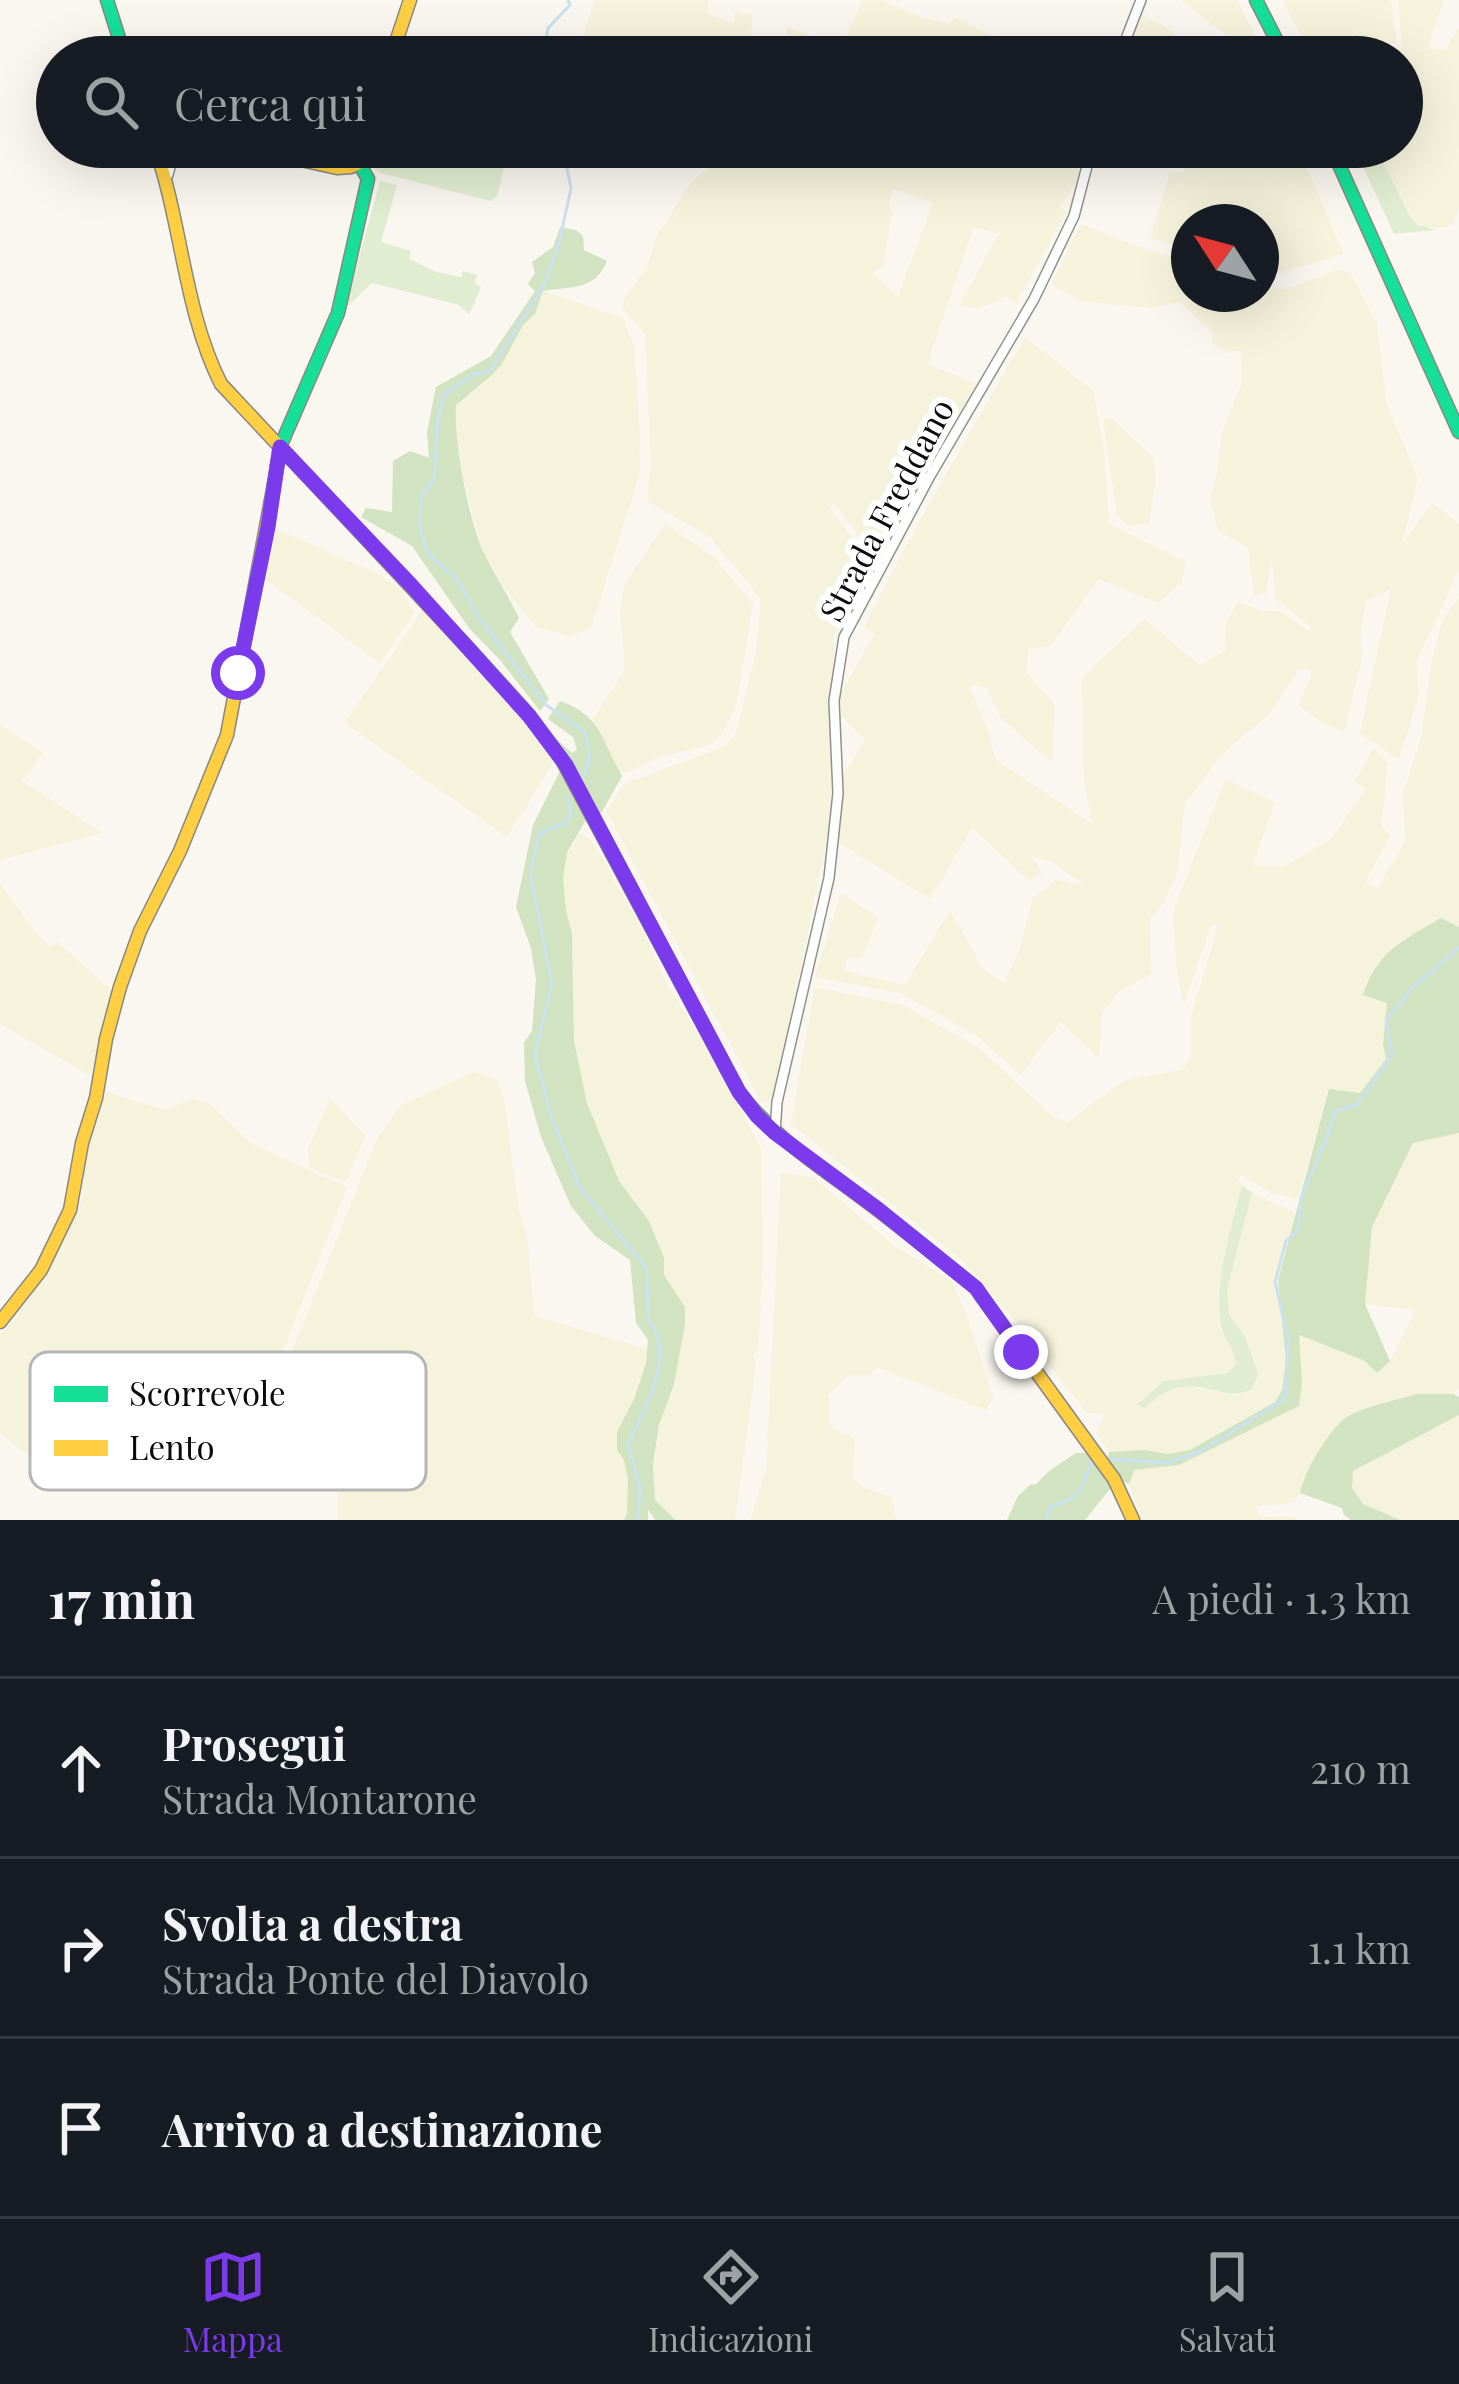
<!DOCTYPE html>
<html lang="it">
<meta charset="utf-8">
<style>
:root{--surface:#171b24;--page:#242831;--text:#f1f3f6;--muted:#9ea1a6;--line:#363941;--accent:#7c3aed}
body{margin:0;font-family:"Playfair Display",serif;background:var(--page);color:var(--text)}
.compass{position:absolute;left:1171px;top:204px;width:108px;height:108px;border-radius:50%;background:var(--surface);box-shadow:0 12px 48px #0002;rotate:306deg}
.stop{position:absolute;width:36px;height:36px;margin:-27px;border:9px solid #7c3aed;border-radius:50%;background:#fff}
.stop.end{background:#7c3aed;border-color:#fff;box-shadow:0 3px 12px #0008}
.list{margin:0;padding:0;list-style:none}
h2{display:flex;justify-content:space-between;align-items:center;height:156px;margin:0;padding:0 48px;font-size:51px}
h2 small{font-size:39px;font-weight:400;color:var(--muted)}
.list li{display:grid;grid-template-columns:78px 1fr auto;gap:36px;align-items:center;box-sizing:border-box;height:180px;padding:0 48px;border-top:3px solid var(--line)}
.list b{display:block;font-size:45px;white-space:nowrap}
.list p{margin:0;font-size:39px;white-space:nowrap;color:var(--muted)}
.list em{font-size:39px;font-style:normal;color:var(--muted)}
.icon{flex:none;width:66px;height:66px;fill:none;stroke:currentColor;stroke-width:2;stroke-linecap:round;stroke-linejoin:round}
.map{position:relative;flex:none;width:1459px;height:1520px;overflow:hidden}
.search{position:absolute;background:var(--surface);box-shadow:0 12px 48px #0002;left:36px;right:36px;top:36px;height:132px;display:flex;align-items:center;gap:30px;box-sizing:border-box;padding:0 42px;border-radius:66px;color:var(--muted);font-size:45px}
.sheet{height:696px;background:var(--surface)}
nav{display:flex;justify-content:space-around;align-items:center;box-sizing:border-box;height:168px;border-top:3px solid var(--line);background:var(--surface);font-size:33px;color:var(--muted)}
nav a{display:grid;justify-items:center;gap:6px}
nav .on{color:var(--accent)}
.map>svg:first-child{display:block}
.farmland{fill:#f5f3dc;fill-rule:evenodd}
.green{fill:#e1edd1}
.forest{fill:#d1e3c0}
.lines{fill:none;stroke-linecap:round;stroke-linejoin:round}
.stream{stroke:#c9e1f0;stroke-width:3}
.street-casing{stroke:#92918e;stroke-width:12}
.fast-casing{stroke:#898884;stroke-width:15}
.slow-casing{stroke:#898884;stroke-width:15}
.street{stroke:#fefefd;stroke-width:9}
.fast{stroke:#16e098;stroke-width:12}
.slow{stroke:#ffcf43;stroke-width:12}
.route{stroke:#7c3aed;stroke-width:15}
.labels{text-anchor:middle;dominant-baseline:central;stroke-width:12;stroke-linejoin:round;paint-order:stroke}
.street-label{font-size:33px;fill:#0b0b0b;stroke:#fff}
.key{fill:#fff;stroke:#b6b6b6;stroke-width:3}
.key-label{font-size:33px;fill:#0b0b0b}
</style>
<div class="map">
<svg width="1459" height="1520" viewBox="0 0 1459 1520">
<rect width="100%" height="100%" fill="#f9f7ef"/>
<g class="farmland">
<polygon points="595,0 708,0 709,14 734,24 735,11 752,15 750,57 576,57"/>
<polygon points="863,0 882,0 922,18 949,24 955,18 1040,57 785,57 787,27 847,48 848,32"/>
<polygon points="1181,0 1237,0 1265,57 1254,57"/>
<polygon points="1283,0 1391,0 1397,43 1309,51"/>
<polygon points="1398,0 1443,0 1428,49 1446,49 1459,28 1459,207 1454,222 1448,227 1425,228 1410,217 1376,147 1402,147 1402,57 1345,57 1402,48"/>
<polygon points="1143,15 1173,32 1192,57 1125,57"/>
<path d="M 725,147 L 1084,147 L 1076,182 L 1060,207 L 1067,212 L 1016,303 L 1005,296 L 996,302 L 977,308 L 959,305 L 999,234 L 974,227 L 927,364 L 977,384 L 923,475 L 877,564 L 835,503 L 829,507 L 866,558 L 863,577 L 834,637 L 830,823 L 773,1101 L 761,1102 L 606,811 L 624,784 L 726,746 L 737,731 L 756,652 L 761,599 L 710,537 L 649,502 L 647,492 L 651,465 L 645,335 L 623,308 L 624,299 L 647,268 L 655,239 L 692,181 L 716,161 L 723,165 ZM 893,189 L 933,203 L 898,296 L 872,273 L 883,267 L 892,213 L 888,204 Z"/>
<polygon points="1253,147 1298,147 1344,254 1280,273 1261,273 1261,222 1189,222 1189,250 1150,238 1170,173 1182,172 1200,154 1247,164"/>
<polygon points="1081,224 1138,247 1189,262 1189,294 1261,294 1261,289 1287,289 1340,269 1351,274 1377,323 1386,402 1418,479 1402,544 1432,503 1459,524 1459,569 1416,663 1419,694 1399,759 1360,733 1391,589 1366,602 1360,636 1362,656 1344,732 1318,720 1299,705 1313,671 1300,668 1270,713 1222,754 1185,804 1177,873 1164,903 1150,919 1151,974 1118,992 1102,1013 1099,1058 1060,1022 1021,1075 976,1035 900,993 815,977 841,893 878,918 862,959 848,957 844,971 905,985 950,910 982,968 1004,983 1018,954 1033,898 1056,880 1085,886 1051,861 1032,857 1042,873 1028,880 972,827 930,899 838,842 843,775 865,740 841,716 841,692 875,634 864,627 920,520 1025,337 1093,391 1104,452 1109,524 1186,562 1182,582 1159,603 1099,579 1050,646 1029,649 1026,673 1055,705 1052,763 1000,717 988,689 973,684 970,688 987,728 996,760 1092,824 1084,780 1082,678 1145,619 1200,666 1225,650 1226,621 1238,602 1262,611 1279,611 1309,631 1312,628 1276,599 1272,558 1266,593 1254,596 1248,548 1218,530 1210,496 1217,475 1222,432 1242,383 1241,350 1227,353 1212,343 1214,334 1180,302 1150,308 1082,301 1051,285"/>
<polygon points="543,291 623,318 634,347 640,433 639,476 591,628 569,636 536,627 503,586 481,547 463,476 454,424 456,405 492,375 502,364 523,325 535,314"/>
<polygon points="1103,418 1112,419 1154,459 1156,479 1149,523 1128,526 1117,515"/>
<polygon points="665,524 714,557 753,604 736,705 721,735 709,745 656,758 626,773 619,771 593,719 625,670 620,613 624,586"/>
<polygon points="276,529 380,575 400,589 414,613 380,663 264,578"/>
<polygon points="1459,598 1459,927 1441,918 1387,1003 1383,1044 1386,1059 1360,1093 1329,1090 1298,1199 1271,1193 1242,1175 1237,1180 1242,1185 1218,1294 1220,1329 1235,1350 1236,1364 1228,1373 1164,1381 1145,1407 1161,1394 1185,1386 1239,1396 1245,1337 1229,1315 1227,1289 1252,1193 1295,1213 1278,1280 1286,1361 1282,1390 1275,1402 1190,1450 1168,1454 1144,1450 1109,1452 1096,1432 1105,1414 1087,1413 1013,1318 963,1261 791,1124 814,990 819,988 903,1005 979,1048 1054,1118 1068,1122 1125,1080 1182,1070 1191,1059 1191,1015 1219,924 1211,926 1184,1004 1176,967 1173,912 1225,779 1275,803 1252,866 1285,866 1331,839 1366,789 1354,781 1374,748 1388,763 1381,826 1390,836 1365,883 1378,888 1405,841 1403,793 1421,738 1432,659 1443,619"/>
<polygon points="423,609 523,716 553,756 553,763 507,837 345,723"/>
<polygon points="0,725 43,753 22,781 102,833 0,860"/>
<polygon points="581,833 592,841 641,927 665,980 711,1055 761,1148 763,1259 758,1349 753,1355 756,1365 735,1520 678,1520 655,1500 653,1463 659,1425 674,1384 685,1325 685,1307 664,1275 664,1258 649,1221 619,1181 587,1103 574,1042 572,934 566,910 563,879 567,852"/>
<polygon points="0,883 30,926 49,947 57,942 113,992 104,1016 94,1074 91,1076 0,1024"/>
<polygon points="474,1072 496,1079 504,1099 518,1205 528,1242 534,1316 647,1349 646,1363 634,1399 617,1433 617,1450 624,1460 628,1480 627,1514 624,1520 338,1520 339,1422 272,1402 376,1141 400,1106"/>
<polygon points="106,1092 165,1110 193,1099 209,1103 252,1144 347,1187 266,1395 240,1446 208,1443 172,1395 154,1385 136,1413 105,1430 69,1488 0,1433 0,1335 17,1317 45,1274 81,1204 86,1156"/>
<polygon points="330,1098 365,1136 346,1182 309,1167 308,1149"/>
<polygon points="1459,1133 1459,1388 1453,1394 1417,1394 1303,1478 1300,1493 1293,1503 1255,1506 1260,1517 1293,1516 1298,1520 1142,1520 1129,1484 1133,1470 1179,1465 1299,1406 1302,1384 1298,1335 1365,1361 1390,1362 1416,1310 1365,1304 1372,1227 1413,1143"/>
<polygon points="781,1173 813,1177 893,1245 952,1281 969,1322 993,1398 986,1410 877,1367 868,1376 848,1375 828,1395 830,1427 855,1439 852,1478 862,1486 892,1498 896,1520 750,1520 766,1469"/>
<polygon points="1456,1415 1459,1415 1459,1520 1400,1520 1362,1504 1351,1488 1354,1471"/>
</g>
<g class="green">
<polygon points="378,147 431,147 505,165 497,196 490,201 381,173 372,167"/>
<polygon points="1354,147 1376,147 1410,217 1418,225 1435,230 1394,234"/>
<polygon points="380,181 397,185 381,242 411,251 409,259 436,272 461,277 463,271 477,275 475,284 481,287 469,314 459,305 372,283 349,305 346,305"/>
<path d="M 1242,1185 L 1252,1193 L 1227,1289 L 1229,1315 L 1245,1337 L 1258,1374 L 1252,1389 C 1229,1402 1206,1382 1181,1387 C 1166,1390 1156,1398 1145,1408 L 1138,1404 L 1164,1381 L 1228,1373 L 1236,1364 C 1235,1347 1221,1337 1220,1320 C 1215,1275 1232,1228 1242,1185 Z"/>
</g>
<g class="forest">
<path d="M 560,227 L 576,230 L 583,236 L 584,250 L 607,261 C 595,291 571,286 543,291 L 535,314 L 523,325 L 502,364 L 492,375 L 456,405 C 453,438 469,521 483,551 C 494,574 508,595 519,618 L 510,632 L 549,699 L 540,711 L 500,660 L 469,628 L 412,546 L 361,517 L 366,508 L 392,512 L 393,461 L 410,451 L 429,458 L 427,432 L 436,387 L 491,356 L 535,291 L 528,284 L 535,273 L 532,262 L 553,247 Z"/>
<path d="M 560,701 C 603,716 601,741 622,776 L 599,817 L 551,734 L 572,753 L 577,750 L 573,737 L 548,719 Z"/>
<polygon points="563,765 589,815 567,852 563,879 566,910 572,934 574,1042 587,1103 619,1181 649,1221 664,1258 664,1275 685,1307 685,1325 674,1384 659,1425 653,1463 655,1500 676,1520 655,1520 648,1509 648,1520 624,1520 627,1514 628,1480 624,1460 617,1450 617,1432 634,1399 646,1363 648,1340 636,1323 630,1260 595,1236 571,1206 541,1137 525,1081 524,1043 532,1031 536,980 531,948 516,907 533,825"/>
<path d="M 1441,918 L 1459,927 L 1459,1133 L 1413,1143 L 1372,1227 L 1365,1304 L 1390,1361 L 1377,1373 L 1365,1361 L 1299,1335 L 1302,1384 L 1299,1406 L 1179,1465 L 1134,1470 L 1129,1484 L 1119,1480 L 1107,1463 L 1109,1452 L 1144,1450 L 1168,1454 L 1190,1450 L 1275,1402 L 1282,1390 L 1286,1361 L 1278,1280 L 1329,1089 L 1360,1093 L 1386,1059 L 1383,1044 L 1387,1003 L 1363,995 C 1377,951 1404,940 1441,918 Z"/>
<path d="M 1417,1394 L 1453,1394 L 1459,1397 L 1459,1415 L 1353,1471 L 1352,1488 L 1363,1504 L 1400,1520 L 1351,1520 L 1344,1515 L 1342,1508 L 1300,1493 C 1304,1471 1332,1423 1352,1414 C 1372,1405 1396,1400 1417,1394 Z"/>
<polygon points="1076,1453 1092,1453 1113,1485 1085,1520 1007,1520 1018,1496 1031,1484 1035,1485 1049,1471"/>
</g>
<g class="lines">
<g class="stream">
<polyline points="543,57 548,28 570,5 568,0"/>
<polyline points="560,147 564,154 571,188 559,243 545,283 490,371 474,374 444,395 438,418 434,479 421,496 420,527 428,554 456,578 480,619 546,705 585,732 590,759 582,779"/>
<path d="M 568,797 L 571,815 L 565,823 L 540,833 L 530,872 L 552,984 L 535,1055 L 552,1119 L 579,1186 L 646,1268 L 649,1322 C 677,1352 644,1412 628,1444 L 640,1488 L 638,1520"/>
<polyline points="1109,1459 1167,1463 1199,1452 1285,1399 1288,1339 1275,1282 1286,1241 1298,1230 1301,1198 1326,1140 1335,1111 1357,1105 1392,1055 1386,1020 1412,988 1459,948"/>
<path d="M 1046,1520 L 1051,1506 C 1084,1498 1080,1490 1092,1461"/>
</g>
<defs>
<g id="street">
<polyline points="1119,57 1141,0"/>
<polyline points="168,175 175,147"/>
<polyline points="775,1133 777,1102 829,878 838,793 834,701 844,637 930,476 1034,299 1074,216 1092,147"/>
</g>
<g id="fast">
<polyline points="107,0 125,57"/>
<polyline points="1256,0 1285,57"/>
<polyline points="1331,147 1459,432"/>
<polyline points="274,484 280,447 338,313 368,179 359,163"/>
<path d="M 472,652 L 529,715 L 562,760 L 739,1092 C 773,1137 821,1167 866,1201 C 904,1229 939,1259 976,1288 L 982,1297"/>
</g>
<g id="slow">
<polyline points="391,57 410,0"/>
<path d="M 155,147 C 182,224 184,311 221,384 L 472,652"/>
<polyline points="243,147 337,168 351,167 359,163"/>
<polyline points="982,1297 1114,1479 1133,1520"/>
<polyline points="0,1322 41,1270 70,1210 82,1143 96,1098 106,1039 120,987 140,931 180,851 227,735 274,484"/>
</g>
</defs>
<use href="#street" class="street-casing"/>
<use href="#fast" class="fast-casing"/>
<use href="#slow" class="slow-casing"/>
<use href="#street" class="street"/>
<use href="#fast" class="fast"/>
<use href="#slow" class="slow"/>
</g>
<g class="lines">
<polyline class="route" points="238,673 268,527 280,447 412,586 529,716 566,765 739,1092 757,1116 775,1133 878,1209 976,1288 1021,1352"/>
</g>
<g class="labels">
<g class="street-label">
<text transform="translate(885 509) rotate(-62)">Strada Freddano</text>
</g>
</g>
<rect x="30" y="1352" width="396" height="138" rx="18" class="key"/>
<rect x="54" y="1386" width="54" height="16" fill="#16e098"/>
<rect x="54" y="1440" width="54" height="16" fill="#ffcf43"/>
<g class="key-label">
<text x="129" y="1406">Scorrevole</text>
<text x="129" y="1460">Lento</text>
</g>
</svg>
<svg class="compass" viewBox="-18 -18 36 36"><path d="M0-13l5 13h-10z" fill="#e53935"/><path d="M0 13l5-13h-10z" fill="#9ea1a6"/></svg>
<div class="stop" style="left:238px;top:673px"></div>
<div class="stop end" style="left:1021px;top:1352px"></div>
<div class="search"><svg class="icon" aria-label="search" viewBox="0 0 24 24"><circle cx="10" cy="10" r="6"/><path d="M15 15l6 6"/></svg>Cerca qui</div>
</div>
<section class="sheet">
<h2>17 min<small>A piedi · 1.3 km</small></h2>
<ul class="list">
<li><svg class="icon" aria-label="ahead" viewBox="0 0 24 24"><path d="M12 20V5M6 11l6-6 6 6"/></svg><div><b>Prosegui</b><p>Strada Montarone</p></div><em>210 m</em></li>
<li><svg class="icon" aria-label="right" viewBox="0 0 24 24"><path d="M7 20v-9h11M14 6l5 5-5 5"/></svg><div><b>Svolta a destra</b><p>Strada Ponte del Diavolo</p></div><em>1.1 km</em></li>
<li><svg class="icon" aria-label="arrive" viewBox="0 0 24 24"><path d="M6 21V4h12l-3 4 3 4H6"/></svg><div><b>Arrivo a destinazione</b></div></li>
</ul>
</section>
<nav>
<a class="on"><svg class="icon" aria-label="map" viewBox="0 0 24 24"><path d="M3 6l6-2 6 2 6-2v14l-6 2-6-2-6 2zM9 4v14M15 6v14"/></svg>Mappa</a>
<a><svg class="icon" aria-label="directions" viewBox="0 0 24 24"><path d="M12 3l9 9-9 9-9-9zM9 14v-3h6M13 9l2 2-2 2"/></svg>Indicazioni</a>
<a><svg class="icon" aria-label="saved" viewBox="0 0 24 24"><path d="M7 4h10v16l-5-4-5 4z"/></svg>Salvati</a>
</nav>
